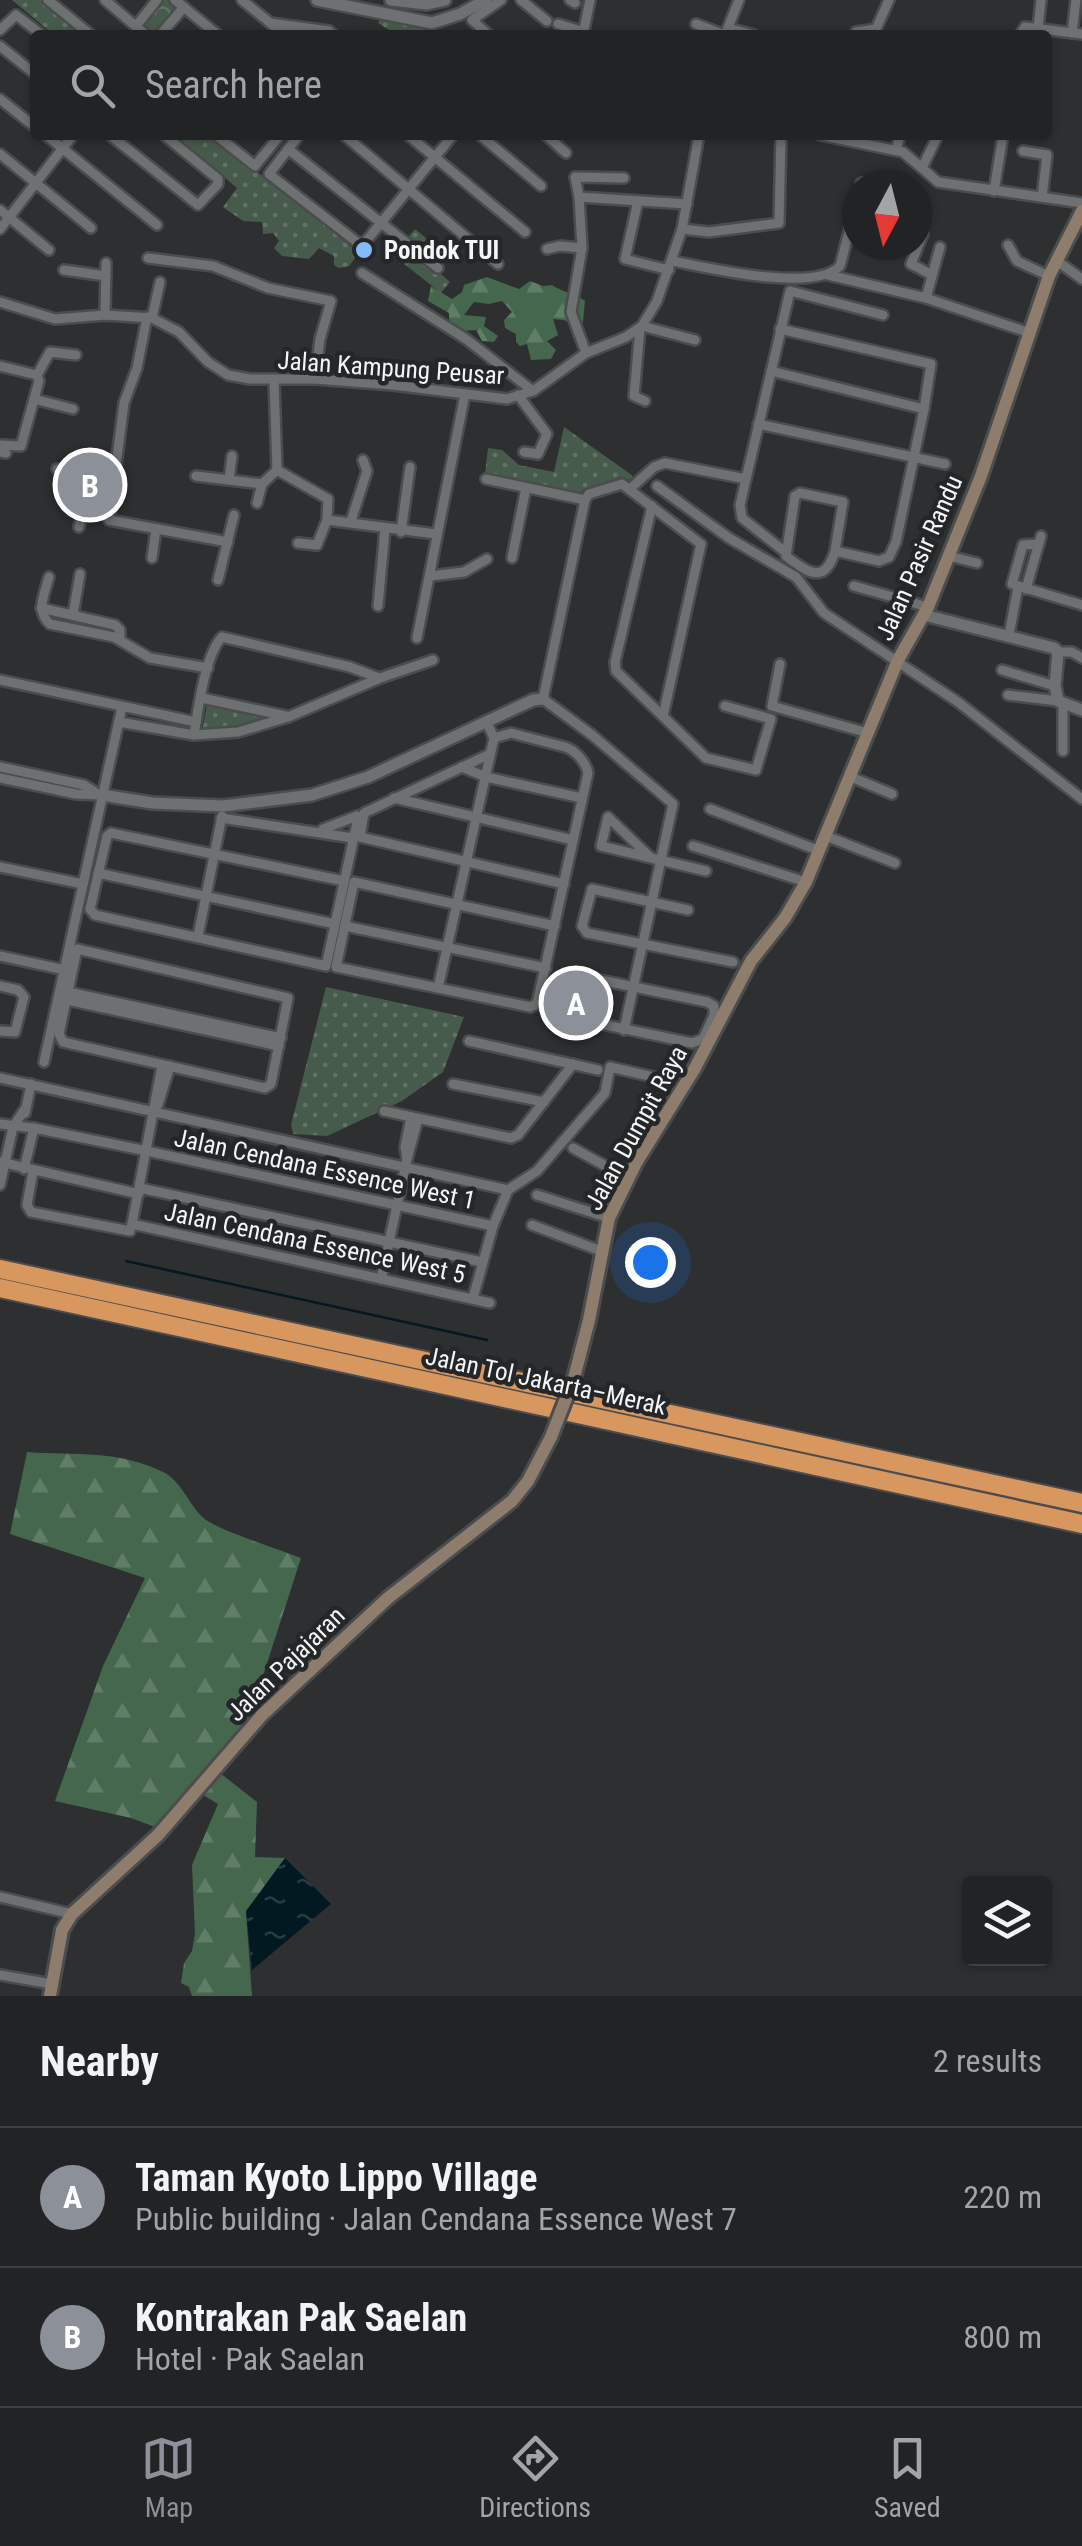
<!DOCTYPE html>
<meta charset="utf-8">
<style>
:root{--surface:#222325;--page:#2a2b2d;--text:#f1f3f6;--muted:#a2a4a7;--line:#3f4042;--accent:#8c9099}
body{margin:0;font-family:"Roboto Condensed",sans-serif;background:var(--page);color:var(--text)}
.controls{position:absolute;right:30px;bottom:30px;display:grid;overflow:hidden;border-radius:10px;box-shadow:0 2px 8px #0004}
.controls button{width:90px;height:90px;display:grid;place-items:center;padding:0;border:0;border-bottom:2px solid var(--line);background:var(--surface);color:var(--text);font:50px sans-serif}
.compass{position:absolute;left:842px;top:170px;width:90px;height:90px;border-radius:50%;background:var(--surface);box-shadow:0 2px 8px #0004;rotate:187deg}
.you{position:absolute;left:650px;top:1262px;width:35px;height:35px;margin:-25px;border:8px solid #fff;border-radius:50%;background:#1a73e8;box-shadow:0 0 0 15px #1a73e833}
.badge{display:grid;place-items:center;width:65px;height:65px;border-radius:50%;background:var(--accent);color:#fff;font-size:32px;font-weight:700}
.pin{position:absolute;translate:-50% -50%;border:5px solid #fff;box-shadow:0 2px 10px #0006}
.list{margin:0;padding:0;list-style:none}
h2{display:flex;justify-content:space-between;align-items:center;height:130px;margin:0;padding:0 40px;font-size:42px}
h2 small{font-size:32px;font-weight:400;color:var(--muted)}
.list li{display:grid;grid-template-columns:65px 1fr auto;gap:30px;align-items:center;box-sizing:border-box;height:140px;padding:0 40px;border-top:2px solid var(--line)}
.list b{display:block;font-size:38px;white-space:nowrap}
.list p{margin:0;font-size:32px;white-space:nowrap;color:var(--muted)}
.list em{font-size:32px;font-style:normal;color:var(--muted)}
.icon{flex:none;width:55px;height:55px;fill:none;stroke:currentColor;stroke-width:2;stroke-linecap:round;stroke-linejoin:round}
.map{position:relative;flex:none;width:1082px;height:1996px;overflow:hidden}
.search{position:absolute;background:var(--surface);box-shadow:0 2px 8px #0004;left:30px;right:30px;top:30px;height:110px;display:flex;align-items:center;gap:25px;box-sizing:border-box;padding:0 35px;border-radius:10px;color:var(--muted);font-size:38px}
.sheet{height:410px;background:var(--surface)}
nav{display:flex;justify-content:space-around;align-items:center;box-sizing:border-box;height:140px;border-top:2px solid var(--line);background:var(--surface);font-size:28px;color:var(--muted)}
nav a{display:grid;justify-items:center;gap:5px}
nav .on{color:var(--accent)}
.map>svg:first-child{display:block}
.grass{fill:url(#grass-dots)}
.forest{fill:url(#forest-firs)}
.park{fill:url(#park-crowns)}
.water{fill:url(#water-ripples)}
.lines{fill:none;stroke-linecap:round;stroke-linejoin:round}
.stream{stroke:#031921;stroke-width:2.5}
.minor-casing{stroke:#4b4c4e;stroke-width:14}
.tertiary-casing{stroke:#4b4c4e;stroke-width:16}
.secondary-casing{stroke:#4b4c4e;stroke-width:18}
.motorway-casing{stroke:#4b4c4e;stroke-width:22}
.minor{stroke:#6e7172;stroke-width:9}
.tertiary{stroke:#6e7172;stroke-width:11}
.secondary{stroke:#8e7c6c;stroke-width:12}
.motorway{stroke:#d7975f;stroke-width:18}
.secondary-bridge-casing{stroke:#4b4c4e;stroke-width:18;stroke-linecap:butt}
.secondary-bridge{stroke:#8e7c6c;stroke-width:12}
.poi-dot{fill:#82bcfa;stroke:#242627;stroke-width:4}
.labels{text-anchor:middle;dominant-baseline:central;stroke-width:9;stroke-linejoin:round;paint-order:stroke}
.poi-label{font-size:25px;font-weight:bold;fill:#f4f5f6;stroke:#242627;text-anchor:start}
.street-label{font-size:25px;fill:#f4f5f6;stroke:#242627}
</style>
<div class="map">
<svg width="1082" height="1996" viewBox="0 0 1082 1996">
<defs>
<pattern id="grass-dots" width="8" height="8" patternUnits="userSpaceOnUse" patternTransform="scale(2.5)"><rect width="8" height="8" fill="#475b4c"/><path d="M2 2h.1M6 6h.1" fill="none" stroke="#627366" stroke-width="1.8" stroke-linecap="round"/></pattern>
<pattern id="forest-firs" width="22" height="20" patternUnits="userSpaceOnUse" patternTransform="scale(2.5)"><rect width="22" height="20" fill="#45674e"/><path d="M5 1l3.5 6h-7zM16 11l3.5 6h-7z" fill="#607d68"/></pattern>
<pattern id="park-crowns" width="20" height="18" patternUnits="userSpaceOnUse" patternTransform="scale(2.5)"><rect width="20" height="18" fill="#475b4c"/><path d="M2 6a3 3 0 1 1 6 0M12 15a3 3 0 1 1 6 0" fill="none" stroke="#627366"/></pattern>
<pattern id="water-ripples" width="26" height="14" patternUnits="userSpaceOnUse" patternTransform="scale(2.5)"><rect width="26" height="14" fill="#031921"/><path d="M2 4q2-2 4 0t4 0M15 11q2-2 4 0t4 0" fill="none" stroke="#283b42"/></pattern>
</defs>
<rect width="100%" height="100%" fill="#2d2f31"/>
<g class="grass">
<polygon points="12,0 44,0 87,35 54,35"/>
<polygon points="380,20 435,30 437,35 397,35 378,23"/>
<polygon points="174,135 211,135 359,253 349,266 339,268 334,265 334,256 319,248 309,259 282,256 274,248 279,241 273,233 263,234 262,222 243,221 223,207 237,188"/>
<polygon points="415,229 449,257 436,270 450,282 441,293 393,255"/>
<polygon points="564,427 633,476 630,480 622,477 584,489 579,494 485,474 488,448 502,450 519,465 554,472"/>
<polygon points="207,704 274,716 231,731 202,732"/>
<polygon points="326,987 464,1017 443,1072 402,1101 327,1136 293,1134 291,1125"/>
</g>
<g class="forest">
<path d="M 487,277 L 519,289 L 530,281 L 543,286 L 552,285 C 562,292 576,294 585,301 L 583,322 L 574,325 L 564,320 L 553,319 L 558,335 L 547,341 L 556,350 L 551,359 L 531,360 L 527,344 L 520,346 L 516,342 L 516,334 L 505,328 L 504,320 L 512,312 L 502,301 L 489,304 L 474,302 L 464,315 L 486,317 L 484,326 L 498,336 L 494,342 L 482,341 L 476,330 L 460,331 L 449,324 L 449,313 L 428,301 L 431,286 L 452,299 L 462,292 L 464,285 Z"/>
<path d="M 27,1452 C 77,1456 117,1449 165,1473 C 183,1483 190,1508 206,1520 C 226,1533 276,1548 301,1558 L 249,1719 L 211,1766 L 257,1802 L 255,1857 L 285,1858 L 246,1912 L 252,1996 L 192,1996 L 189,1987 L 181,1983 L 184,1963 L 192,1951 L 195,1934 L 192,1865 L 218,1804 L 190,1787 L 155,1827 L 131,1818 L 55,1801 L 103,1666 L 145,1578 L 10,1534 Z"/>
</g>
<polygon class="park" points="157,0 175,0 184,7 160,35 146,35 136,26"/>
<polygon class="water" points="285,1858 331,1904 252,1970 246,1911"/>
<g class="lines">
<polyline class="stream" points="126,1261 487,1340"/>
<defs>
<g id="minor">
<polyline points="48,0 91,35"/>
<polyline points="105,0 146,35"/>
<polyline points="175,0 218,35"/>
<polyline points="242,0 285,35"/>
<polyline points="521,0 547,21"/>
<polyline points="570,0 575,3"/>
<polyline points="270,23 329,31 334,35"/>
<polyline points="558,24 584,32"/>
<polyline points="696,24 725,35 739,0"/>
<polyline points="136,26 157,0"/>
<polyline points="728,28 754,35"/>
<polyline points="1038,28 1041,0"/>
<polyline points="0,30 16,15 42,35"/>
<polyline points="1072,33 1076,0"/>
<polyline points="160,35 184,7"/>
<polyline points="489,35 472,20 501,0"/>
<polyline points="583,35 590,0"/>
<polyline points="854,35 856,32 876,29 889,0"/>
<polyline points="1020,35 1025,27 1082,34"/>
<polyline points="0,46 35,74"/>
<polyline points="0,99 35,127"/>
<polyline points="46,135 157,225"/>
<polyline points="110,135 198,205 218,184 218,179 164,135"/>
<polyline points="216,135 255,166 280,135"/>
<polyline points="299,135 269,174 362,246 453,135"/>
<polyline points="344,135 498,264"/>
<polyline points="408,135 525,232"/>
<polyline points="480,135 541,186"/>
<polyline points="546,135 566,153"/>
<polyline points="820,135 903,152 938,182 1082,203"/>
<polyline points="288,149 438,268"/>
<polyline points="896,150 900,135"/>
<polyline points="1023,151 1047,155 1042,197"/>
<polyline points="0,154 91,228"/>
<polyline points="922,168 938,135"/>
<polyline points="624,178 575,177 579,197 687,204"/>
<polyline points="861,185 861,183"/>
<polyline points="994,191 1003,135"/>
<polyline points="579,197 582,248 571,312 586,353"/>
<polyline points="638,201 625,259 669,270"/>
<polyline points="0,210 49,250"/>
<polyline points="0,229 73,135"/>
<polyline points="682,229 709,232 779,223 781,135"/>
<polyline points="923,234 911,264 932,275"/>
<polyline points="1008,245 1017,261 1049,276"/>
<polyline points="547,249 560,246 582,248"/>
<polyline points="148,258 213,266 268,288 331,301 320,339 315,379"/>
<path d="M 673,261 C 708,268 814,293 840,266 L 857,201"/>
<polyline points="1057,261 1082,279"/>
<polyline points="64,270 106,276"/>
<polyline points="362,273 466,339 533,391"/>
<polyline points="828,275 926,298 1027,332"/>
<polyline points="926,298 940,247"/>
<polyline points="0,302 55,319 105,315 152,318 179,332 208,362 228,375 250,379 315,379 393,385 507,399 533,391 586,353 626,337 642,326 657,301 682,229 699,135"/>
<polyline points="105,315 106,263"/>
<polyline points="147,317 137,368 124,403 109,520 228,542"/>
<polyline points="152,318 160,282"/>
<polyline points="642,326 695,340"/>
<polyline points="640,328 634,396 645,401"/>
<polyline points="780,329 931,364 924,409"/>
<polyline points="0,366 37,375 39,381 21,446 0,445"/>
<path d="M 771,371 L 924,409 L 896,542 L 889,557 L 879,561 L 835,551 L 843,502 L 800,493 L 795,496 L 786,556 C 808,573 825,585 835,551"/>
<polyline points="37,375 50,352 76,355"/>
<polyline points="518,395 547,434 538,454 524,452"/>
<polyline points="34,399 73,409"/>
<polyline points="758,424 945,464"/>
<polyline points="0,452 6,453"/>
<polyline points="232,456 229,480 262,484 277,470 274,381"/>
<polyline points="57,469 75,473 74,489 87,494 79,527"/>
<polyline points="277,470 328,499 327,520"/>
<polyline points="196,476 229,480"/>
<polyline points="486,479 585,500"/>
<polyline points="746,479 740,505 742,518 784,551"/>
<polyline points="657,486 729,538 796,577 824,613 958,702 1082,799"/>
<polyline points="631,488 654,467 665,463 746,479 790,291 883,315"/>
<polyline points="87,494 113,502"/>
<polyline points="257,503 262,484"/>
<polyline points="652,506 615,662 616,671 706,758 756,770 771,719 725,706"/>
<polyline points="351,521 367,471 363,460"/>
<polyline points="401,532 410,467"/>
<polyline points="298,543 317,545 327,520 436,534"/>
<polyline points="1039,544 1023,545 1012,584 1082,605"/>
<polyline points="949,556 977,563"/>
<polyline points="152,558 156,529"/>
<polyline points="512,558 526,488"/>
<polyline points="430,576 464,572 487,559"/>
<path d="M 49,577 C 45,593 35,611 50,624 L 114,637 L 150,658 L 208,668"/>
<polyline points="218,580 234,515"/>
<polyline points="854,586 928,607"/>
<polyline points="1026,589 1041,536"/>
<polyline points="378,606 385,529"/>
<polyline points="41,608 115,625 120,630 120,640"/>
<polyline points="73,615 80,574"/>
<polyline points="1009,635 1018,587"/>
<polyline points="417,638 465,394"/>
<polyline points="1058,652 1072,652 1082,658"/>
<polyline points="780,664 772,706 868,733"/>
<polyline points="1002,670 1055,686"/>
<polyline points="0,680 196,722"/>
<polyline points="1008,695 1058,701"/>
<polyline points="202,698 286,716"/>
<polyline points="1063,704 1063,751"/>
<polyline points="119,722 194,735 238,732 288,717 380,678 433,660"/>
<path d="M 194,735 C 198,709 205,655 222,637 L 350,667 L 379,678"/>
<path d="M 494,738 L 511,733 L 565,747 C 575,750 586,762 588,773 L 537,1004 L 530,1007 L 336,967 L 354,882 L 555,926"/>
<polyline points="490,754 364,813 360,837 564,884"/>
<polyline points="0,767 84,785 95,792"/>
<polyline points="462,767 486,777 582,798"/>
<polyline points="851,777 892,794"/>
<polyline points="0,778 76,794 102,795"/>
<polyline points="394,798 573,840"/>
<polyline points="710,809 820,851"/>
<polyline points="221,818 353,838"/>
<polyline points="323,829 357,816"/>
<polyline points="826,836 895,863"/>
<polyline points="693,846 806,882"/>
<polyline points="649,856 608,817 601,846 706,871"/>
<polyline points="0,867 83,884"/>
<polyline points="98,873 335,924"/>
<polyline points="344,881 111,833 107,836 90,909 95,915 326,966 358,818 357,816"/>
<polyline points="688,910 592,889 582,926 587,933 733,962"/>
<polyline points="345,926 546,968"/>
<polyline points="198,936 222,816"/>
<polygon points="77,949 288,998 271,1084 265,1088 63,1042 59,1034"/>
<polyline points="0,956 65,970"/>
<polygon points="576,975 707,1002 714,1006 714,1015 703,1039 692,1043 568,1017 565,1013"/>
<polyline points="0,986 18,990 24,997 15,1032 0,1031"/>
<polyline points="438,988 494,738 486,721"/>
<polyline points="68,992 281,1038"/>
<polyline points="67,1000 279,1046"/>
<polyline points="624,1030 673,804 592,735 543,699 585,500 589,494 622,484 701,544 663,716"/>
<polyline points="469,1041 598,1070"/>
<polyline points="44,1062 122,707"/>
<polyline points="0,1078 508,1190"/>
<polyline points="453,1084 544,1102"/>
<polyline points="158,1105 170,1066"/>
<polyline points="384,1111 511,1138 518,1135 573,1064"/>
<polyline points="25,1113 31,1084"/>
<polyline points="0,1124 34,1128 147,1151 493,1226"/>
<polyline points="573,1148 629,1179"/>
<polyline points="407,1159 405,1147 411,1117"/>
<polyline points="0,1162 139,1194"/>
<polyline points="24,1169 34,1128"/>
<polyline points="33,1171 27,1205 31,1212 130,1231 132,1224"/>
<polyline points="0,1185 13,1127 25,1109"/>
<polyline points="140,1188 482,1262"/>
<polyline points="537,1195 609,1218"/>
<polyline points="132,1224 490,1303"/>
<polyline points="132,1224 162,1065"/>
<polyline points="532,1225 601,1251"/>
<polyline points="381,1279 407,1159 418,1119"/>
<polyline points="473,1298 493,1226 508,1190 537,1171 605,1093 610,1067 658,1078"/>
<polyline points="0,1897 72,1914"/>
<polyline points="0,1975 52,1984"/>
</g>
<g id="tertiary">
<polyline points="317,0 432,23 460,14 486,0"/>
<polyline points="391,0 426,4 445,0"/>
<polyline points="924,615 1054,648 1058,652 1055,686 1058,701 1082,710"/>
<polyline points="102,795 152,803 223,806 312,795 368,777 533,700 543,699"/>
</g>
<g id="secondary">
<polyline points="574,1378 589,1320 609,1218 636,1163 695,1068 751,961 785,918 806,882 898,660 928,607 981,476 1049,276 1082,211"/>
<polyline points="50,1996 62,1930 72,1914 158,1835 262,1715 388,1598 512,1501 528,1481 551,1437"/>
</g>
<g id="motorway">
<polyline points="0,1269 1082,1503"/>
<polyline points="0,1288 1082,1524"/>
</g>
</defs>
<use href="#minor" class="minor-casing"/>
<use href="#tertiary" class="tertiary-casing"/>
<use href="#secondary" class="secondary-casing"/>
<use href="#motorway" class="motorway-casing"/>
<use href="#minor" class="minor"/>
<use href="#tertiary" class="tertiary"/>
<use href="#secondary" class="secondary"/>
<use href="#motorway" class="motorway"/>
<defs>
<polyline id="secondary-bridge" points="551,1437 574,1378"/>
</defs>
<use href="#secondary-bridge" class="secondary-bridge-casing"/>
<use href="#secondary-bridge" class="secondary-bridge"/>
</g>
<circle class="poi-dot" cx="364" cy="250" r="10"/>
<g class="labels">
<g class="poi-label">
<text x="384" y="250">Pondok TUI</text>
</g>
<g class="street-label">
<text transform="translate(391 368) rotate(4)">Jalan Kampung Peusar</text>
<text transform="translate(919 558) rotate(-66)">Jalan Pasir Randu</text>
<text transform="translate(636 1128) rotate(-61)">Jalan Dumpit Raya</text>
<text transform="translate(325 1169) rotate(12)">Jalan Cendana Essence West 1</text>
<text transform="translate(315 1243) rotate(12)">Jalan Cendana Essence West 5</text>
<text transform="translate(546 1381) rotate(12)">Jalan Tol Jakarta–Merak</text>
<text transform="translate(286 1664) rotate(-44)">Jalan Pajajaran</text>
</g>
</g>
</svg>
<div class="controls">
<button><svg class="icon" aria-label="layers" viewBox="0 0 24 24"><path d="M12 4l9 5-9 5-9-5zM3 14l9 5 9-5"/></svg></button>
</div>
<svg class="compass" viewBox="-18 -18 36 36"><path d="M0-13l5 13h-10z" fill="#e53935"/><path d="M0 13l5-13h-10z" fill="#a2a4a7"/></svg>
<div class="you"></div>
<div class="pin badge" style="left:576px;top:1003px">A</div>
<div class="pin badge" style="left:90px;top:485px">B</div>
<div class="search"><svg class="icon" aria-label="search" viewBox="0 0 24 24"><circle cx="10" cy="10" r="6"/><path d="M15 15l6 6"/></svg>Search here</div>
</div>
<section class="sheet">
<h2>Nearby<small>2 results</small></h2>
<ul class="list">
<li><span class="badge">A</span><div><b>Taman Kyoto Lippo Village</b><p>Public building · Jalan Cendana Essence West 7</p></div><em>220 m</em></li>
<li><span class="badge">B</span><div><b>Kontrakan Pak Saelan</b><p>Hotel · Pak Saelan</p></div><em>800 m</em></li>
</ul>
</section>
<nav>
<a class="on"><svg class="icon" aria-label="map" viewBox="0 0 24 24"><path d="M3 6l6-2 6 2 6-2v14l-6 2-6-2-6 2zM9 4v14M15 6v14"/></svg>Map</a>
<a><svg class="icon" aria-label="directions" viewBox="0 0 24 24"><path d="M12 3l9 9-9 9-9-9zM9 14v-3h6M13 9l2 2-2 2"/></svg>Directions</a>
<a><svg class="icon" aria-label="saved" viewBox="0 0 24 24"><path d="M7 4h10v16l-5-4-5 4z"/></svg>Saved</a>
</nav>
